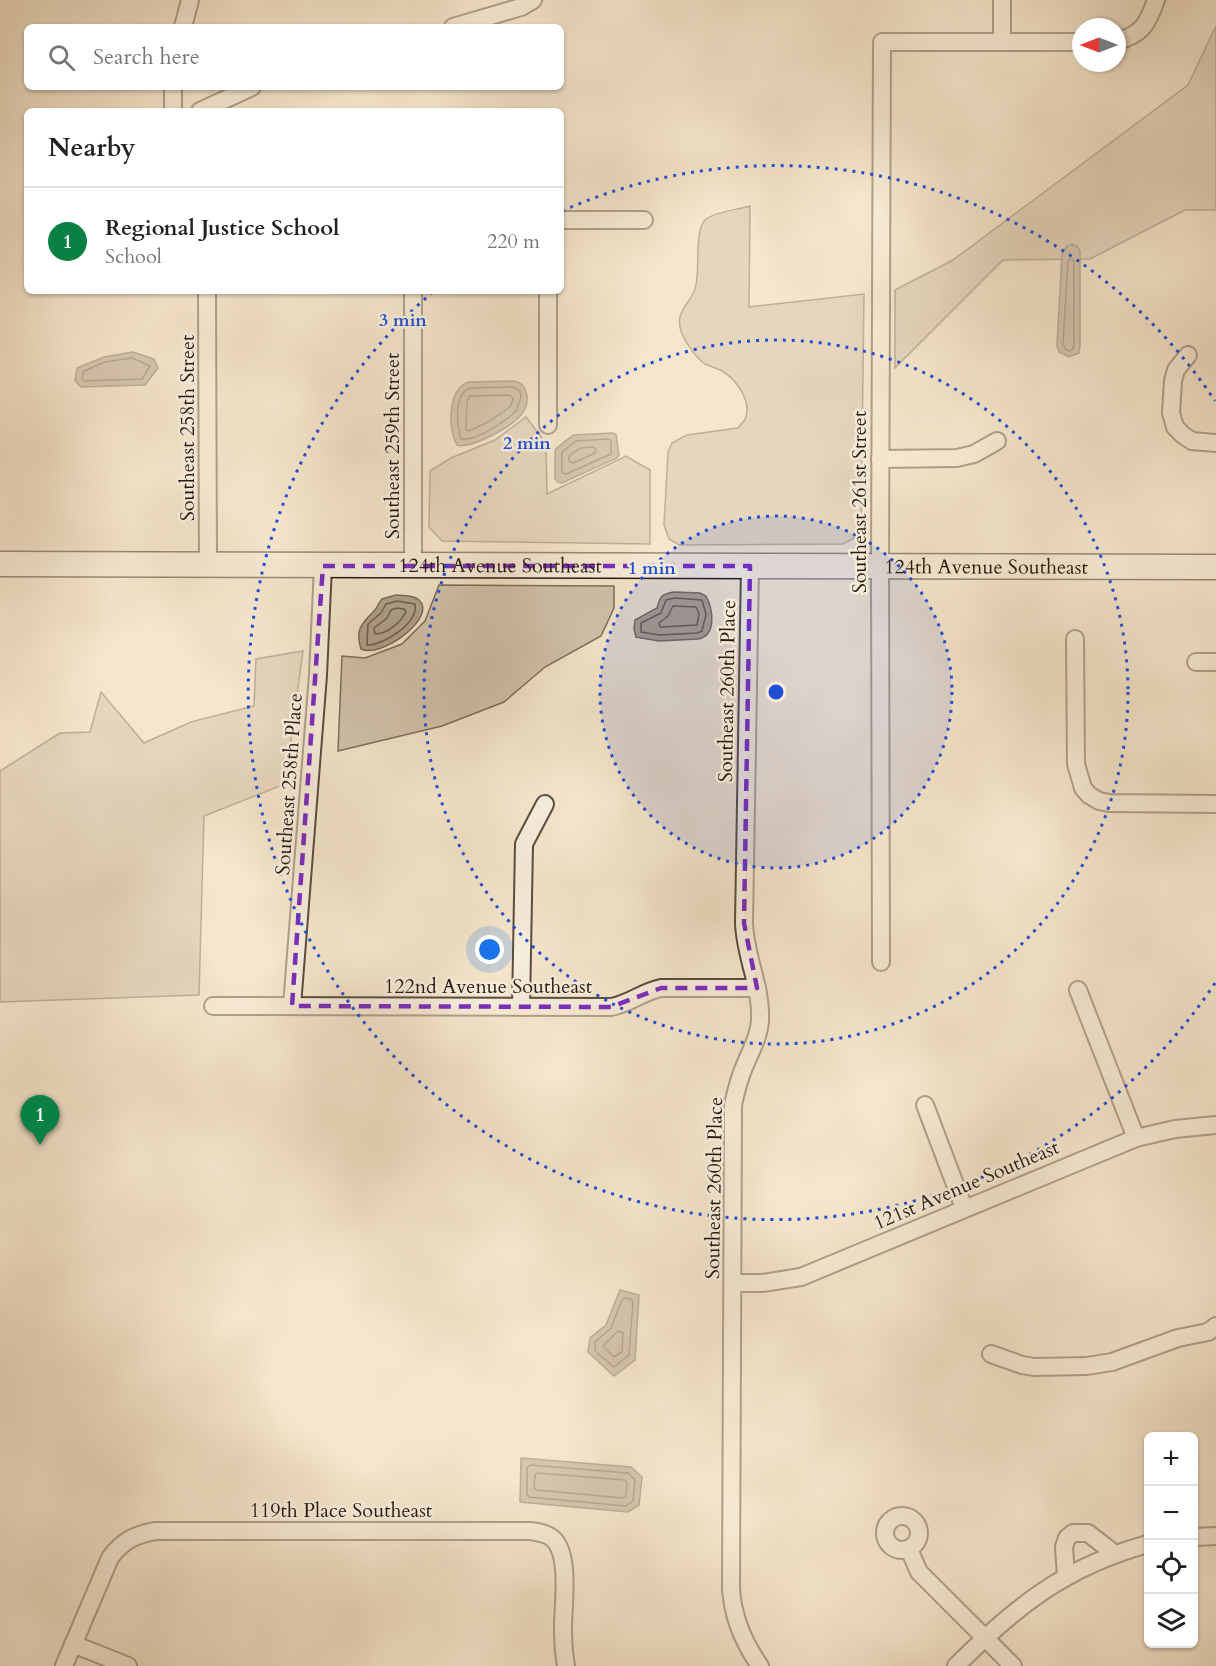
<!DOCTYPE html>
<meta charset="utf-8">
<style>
:root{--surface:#fff;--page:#f2f2f2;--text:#222;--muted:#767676;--line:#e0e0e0;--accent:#0b8043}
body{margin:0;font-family:Cardo,serif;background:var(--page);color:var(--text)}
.controls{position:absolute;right:18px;bottom:18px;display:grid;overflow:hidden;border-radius:9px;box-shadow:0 2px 4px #0004}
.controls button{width:54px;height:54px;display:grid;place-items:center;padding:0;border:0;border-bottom:2px solid var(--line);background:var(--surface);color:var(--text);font:30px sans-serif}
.compass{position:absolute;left:1072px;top:18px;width:54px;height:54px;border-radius:50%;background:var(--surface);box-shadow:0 2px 4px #0004;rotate:270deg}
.you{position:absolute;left:490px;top:950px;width:21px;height:21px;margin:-15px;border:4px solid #fff;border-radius:50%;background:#1a73e8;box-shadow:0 0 0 9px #1a73e833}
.badge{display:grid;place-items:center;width:39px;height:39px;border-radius:50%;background:var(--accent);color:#fff;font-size:20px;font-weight:700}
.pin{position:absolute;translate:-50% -50px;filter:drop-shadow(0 2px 3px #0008)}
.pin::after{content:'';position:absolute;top:32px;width:21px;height:18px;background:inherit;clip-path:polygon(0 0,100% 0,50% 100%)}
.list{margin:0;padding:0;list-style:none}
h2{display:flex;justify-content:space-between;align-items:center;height:78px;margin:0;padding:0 24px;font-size:26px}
h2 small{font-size:20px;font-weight:400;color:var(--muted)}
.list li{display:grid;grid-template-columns:39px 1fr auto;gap:18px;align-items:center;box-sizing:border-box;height:108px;padding:0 24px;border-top:2px solid var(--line)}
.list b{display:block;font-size:22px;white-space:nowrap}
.list p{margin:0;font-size:20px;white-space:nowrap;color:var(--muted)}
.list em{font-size:20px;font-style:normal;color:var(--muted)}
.icon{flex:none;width:33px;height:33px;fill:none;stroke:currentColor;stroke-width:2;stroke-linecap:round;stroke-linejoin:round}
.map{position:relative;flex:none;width:1216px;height:1666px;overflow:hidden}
.search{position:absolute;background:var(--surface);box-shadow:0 2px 4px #0004;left:24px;top:24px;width:540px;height:66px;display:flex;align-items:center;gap:15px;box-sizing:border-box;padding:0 21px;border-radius:9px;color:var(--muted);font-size:22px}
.panel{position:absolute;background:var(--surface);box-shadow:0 2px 4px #0004;left:24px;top:108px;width:540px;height:186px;border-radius:9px}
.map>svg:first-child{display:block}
.green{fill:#d2c3ac;stroke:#7c6e5c;stroke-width:1.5}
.water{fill:#afa08b;stroke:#786a59;stroke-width:1.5}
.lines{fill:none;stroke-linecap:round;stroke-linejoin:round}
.shore{stroke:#6a5c4c;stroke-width:1.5}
.street-casing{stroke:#5a4c3d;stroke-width:20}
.secondary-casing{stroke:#26180d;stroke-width:27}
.street{stroke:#f8efde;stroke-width:16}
.secondary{stroke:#f8efde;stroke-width:24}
.marked{fill:none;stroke:#7b2cbf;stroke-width:4.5;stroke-dasharray:12 8;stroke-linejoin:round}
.ring{fill:none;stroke:#1d4ed8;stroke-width:3;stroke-dasharray:3 6}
.labels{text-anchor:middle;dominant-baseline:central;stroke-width:5;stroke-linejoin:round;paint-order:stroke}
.street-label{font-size:20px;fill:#26180d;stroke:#f8efde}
.centre{fill:#1d4ed8;stroke:#f8efde;stroke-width:3}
.ring-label{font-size:18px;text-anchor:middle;font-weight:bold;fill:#1d4ed8;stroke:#f8efde;stroke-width:5;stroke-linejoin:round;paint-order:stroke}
</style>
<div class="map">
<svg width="1216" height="1666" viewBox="0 0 1216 1666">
<rect width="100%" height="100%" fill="#f5e6cc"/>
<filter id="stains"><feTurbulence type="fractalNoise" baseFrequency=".00333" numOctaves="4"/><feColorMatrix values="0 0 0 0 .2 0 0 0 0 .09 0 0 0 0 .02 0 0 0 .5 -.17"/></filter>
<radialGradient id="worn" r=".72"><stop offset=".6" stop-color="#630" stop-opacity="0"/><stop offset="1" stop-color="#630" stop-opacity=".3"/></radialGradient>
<g class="green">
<polygon points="1216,26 1216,210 1185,210 1090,259 1003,260 895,368 895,290 953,260 1188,85"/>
<path d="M 750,206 L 749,307 L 864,294 L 861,530 L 854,538 L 843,544 L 679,545 L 669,539 L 664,525 L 668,452 L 672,443 L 687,435 L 738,428 C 740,425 745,421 746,417 C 751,400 736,379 722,371 C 717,368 711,367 705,364 C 696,358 685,342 681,331 C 674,309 693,303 696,285 C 700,268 694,229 706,219 C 717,211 737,210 750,206 Z"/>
<polygon points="526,417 543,439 546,447 547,494 626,456 650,470 650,544 442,541 429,527 430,471 451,458 495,440"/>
<polygon points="439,585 614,586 614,608 601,636 545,667 504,702 442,726 338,751 342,656 365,658 402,644 425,621"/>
<polygon points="303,651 285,784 204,816 199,995 0,1002 0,771 60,733 90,732 101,692 144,743 191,722 254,706 256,659"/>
</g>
<g class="water">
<polygon points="1072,244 1077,246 1080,251 1080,345 1079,353 1069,357 1059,352 1057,345 1062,254 1067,246"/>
<polygon points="133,352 154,359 158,368 145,385 81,387 75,381 77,368 104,357"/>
<path d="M 514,381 C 530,384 530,404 521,415 C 511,427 472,449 457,445 C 447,428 448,388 469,382 Z"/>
<path d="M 612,433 L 616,434 L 619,455 L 617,458 L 562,483 L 558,482 L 555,479 L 555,450 C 556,448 572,436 574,435 Z"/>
<path d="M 674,592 L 700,593 L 706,596 C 713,609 717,636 698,639 L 659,641 L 636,637 L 634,629 L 635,620 L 657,608 C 660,596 662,594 674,592 Z"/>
<path d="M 396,595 C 403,596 415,595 419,600 C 438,617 381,659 361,649 C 355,630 361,624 374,611 C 378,607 378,603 382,599 Z"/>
<polygon points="620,1290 639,1295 635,1360 614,1376 588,1352 590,1338 606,1325"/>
<polygon points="521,1458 631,1467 642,1477 639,1505 628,1512 520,1502"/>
</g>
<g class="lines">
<g class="shore">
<polygon points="1071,258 1074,261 1074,344 1073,349 1069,351 1065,349 1063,344 1068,261"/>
<polygon points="132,358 150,366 142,379 85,381 82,379 84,371 105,362"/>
<path d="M 513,387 L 520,391 L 521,397 L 516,411 C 506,421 475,442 461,439 C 457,425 453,393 471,388 Z"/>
<polygon points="510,395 513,398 511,406 507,409 490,421 469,431 466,430 467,401 470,396"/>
<polygon points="608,439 611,441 611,454 566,474 562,473 562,452 576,441"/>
<polygon points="593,447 596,449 595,453 573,463 569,461 569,456 580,448"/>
<polygon points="675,598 702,600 706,614 702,631 697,633 660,635 641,632 641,623 661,613 666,600"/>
<path d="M 397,601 L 415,604 C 420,622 383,646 367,645 L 368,624 L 381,613 L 386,604 Z"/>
<polygon points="673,606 696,607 699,614 697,625 660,627 659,623 668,616"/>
<path d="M 397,608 L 404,609 L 406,612 C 400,623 387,634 375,634 L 374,628 L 387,618 L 391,610 Z"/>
<polygon points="625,1298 631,1299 633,1302 629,1355 614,1367 595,1351 595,1342 611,1328 622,1300"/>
<polygon points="618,1331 623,1333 622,1352 614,1357 603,1346"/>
<polygon points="530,1465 628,1473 635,1480 633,1501 626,1506 529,1497 527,1494 527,1468"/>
<polygon points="537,1473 625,1480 627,1483 626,1496 623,1498 536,1490 534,1488 535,1475"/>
</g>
<defs>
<g id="street">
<polyline points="1002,0 1002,42"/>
<polyline points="183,27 190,0"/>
<polyline points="453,27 521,7 533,0"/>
<path d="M 1117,41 C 1142,35 1148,23 1156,0"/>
<polyline points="173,111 173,87"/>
<polyline points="200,111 252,87"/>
<polyline points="561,220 644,220"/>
<polyline points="207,291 208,566"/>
<polyline points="413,291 413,566"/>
<polyline points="1188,355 1176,370 1173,381 1171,413 1175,427 1183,435 1192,441 1216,443"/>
<polyline points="548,425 548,291"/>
<polyline points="880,459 957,458 974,454 997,441"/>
<path d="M 750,566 L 744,923 C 745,957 762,987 760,1021 C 759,1037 751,1050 745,1065 C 739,1078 736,1091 733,1105 L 731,1589 C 733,1618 743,1642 760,1666"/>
<polyline points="1075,639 1076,764 1083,788 1089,795 1099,801 1109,803 1216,804"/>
<polyline points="1196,662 1216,662"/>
<polyline points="881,962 880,566 882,42 1081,42"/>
<polyline points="1078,990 1136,1138"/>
<path d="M 213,1006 L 611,1007 C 629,1004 642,992 661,988 L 757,988"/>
<polyline points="292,1006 318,675 323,566"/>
<polyline points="521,1007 524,844 545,804"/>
<polyline points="925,1105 964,1208"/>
<polyline points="733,1283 762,1283 801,1277 1136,1138 1175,1129 1216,1125"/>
<polyline points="991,1354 1022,1365 1034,1367 1087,1366 1112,1362 1178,1338 1208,1332 1216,1326"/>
<circle cx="902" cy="1533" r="17"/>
<polyline points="1194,1537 1216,1536"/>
<polyline points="909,1549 919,1572 1013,1666"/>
<polyline points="1066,1576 1064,1547 1067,1538 1073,1533 1088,1533 1115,1554"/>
<polyline points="73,1644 128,1666"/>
<path d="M 64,1666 L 110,1558 C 122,1541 136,1534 156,1531 L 530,1531 C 538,1532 546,1533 552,1538 C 572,1554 562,1610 563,1633 C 563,1644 564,1655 566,1666"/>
<path d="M 956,1666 C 1015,1607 1066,1566 1148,1544"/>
</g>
<g id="secondary">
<path id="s1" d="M 0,564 L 1216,567"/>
</g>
</defs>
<use href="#street" class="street-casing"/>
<use href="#secondary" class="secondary-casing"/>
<use href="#street" class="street"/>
<use href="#secondary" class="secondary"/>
</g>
<path d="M0 0H1216V1666H0ZM 323,566 L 750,566 L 744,923 L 757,988 L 661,988 L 611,1007 L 292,1006 Z" fill="#f5e6cc" fill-opacity=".55" fill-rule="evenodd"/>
<path class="marked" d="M 323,566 L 750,566 L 744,923 L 757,988 L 661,988 L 611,1007 L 292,1006 Z"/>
<circle cx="776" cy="692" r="176" fill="#1d4ed8" fill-opacity=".12"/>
<g class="ring">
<circle cx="776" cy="692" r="176"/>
<circle cx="776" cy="692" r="352"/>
<path d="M1215 983A527 527 0 1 1 434 291M562 211A527 527 0 0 1 1215 401"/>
</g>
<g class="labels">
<g class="street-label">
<text transform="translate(187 428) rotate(-90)">Southeast 258th Street</text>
<text transform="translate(392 446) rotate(-90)">Southeast 259th Street</text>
<text transform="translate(859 502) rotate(-90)">Southeast 261st Street</text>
<text stroke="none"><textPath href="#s1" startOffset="500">124th Avenue Southeast</textPath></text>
<text stroke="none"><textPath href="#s1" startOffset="986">124th Avenue Southeast</textPath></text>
<text transform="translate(727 691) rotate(-89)">Southeast 260th Place</text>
<text transform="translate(289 784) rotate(-86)">Southeast 258th Place</text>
<text x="488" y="986">122nd Avenue Southeast</text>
<text transform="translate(966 1185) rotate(-23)">121st Avenue Southeast</text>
<text transform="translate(714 1188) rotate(-89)">Southeast 260th Place</text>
<text x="341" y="1510">119th Place Southeast</text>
</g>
</g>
<circle cx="776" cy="692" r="9" class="centre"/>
<g class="ring-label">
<text x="403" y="326">3 min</text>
<text x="527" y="449">2 min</text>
<text x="652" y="574">1 min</text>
</g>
<rect width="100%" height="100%" filter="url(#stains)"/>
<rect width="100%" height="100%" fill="url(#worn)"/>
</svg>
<div class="controls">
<button>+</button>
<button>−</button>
<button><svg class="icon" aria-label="locate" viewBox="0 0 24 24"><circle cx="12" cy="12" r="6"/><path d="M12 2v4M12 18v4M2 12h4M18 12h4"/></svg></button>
<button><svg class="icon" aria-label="layers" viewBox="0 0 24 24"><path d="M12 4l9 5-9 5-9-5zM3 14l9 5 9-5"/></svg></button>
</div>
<svg class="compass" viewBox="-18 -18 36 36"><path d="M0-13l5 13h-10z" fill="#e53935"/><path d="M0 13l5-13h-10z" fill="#767676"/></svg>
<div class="you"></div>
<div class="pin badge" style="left:40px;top:1145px">1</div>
<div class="search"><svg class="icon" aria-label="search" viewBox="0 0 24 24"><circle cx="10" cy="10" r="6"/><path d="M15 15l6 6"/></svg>Search here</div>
<section class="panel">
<h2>Nearby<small></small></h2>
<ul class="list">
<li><span class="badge">1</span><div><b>Regional Justice School</b><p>School</p></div><em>220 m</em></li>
</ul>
</section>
</div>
